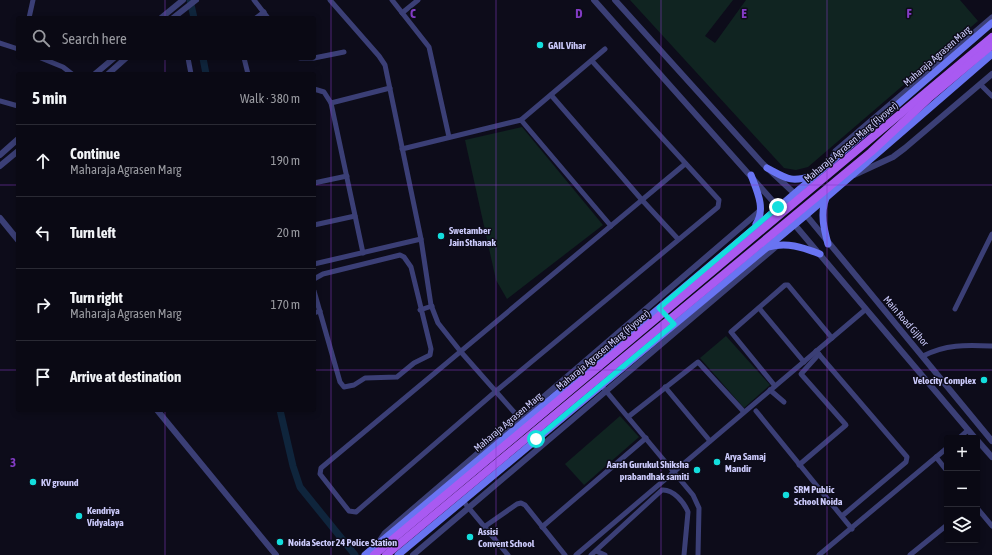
<!DOCTYPE html>
<meta charset="utf-8">
<style>
:root{--surface:#0a0914;--page:#13121d;--text:#f1f3f6;--muted:#999aa0;--line:#2a2a34}
body{margin:0;font-family:"Asap Condensed",sans-serif;background:var(--page);color:var(--text)}
.controls{position:absolute;right:12px;bottom:12px;display:grid;overflow:hidden;border-radius:4px;box-shadow:0 2px 6px #0003}
.controls button{width:36px;height:36px;display:grid;place-items:center;padding:0;border:0;border-bottom:1px solid var(--line);background:var(--surface);color:var(--text);font:20px sans-serif}
.stop{position:absolute;width:12px;height:12px;margin:-9px;border:3px solid #13dedd;border-radius:50%;background:#fff}
.stop.end{background:#13dedd;border-color:#fff;box-shadow:0 1px 4px #0008}
.list{margin:0;padding:0;list-style:none}
h2{display:flex;justify-content:space-between;align-items:center;height:52px;margin:0;padding:0 16px;font-size:17px}
h2 small{font-size:13px;font-weight:400;color:var(--muted)}
.list li{display:grid;grid-template-columns:26px 1fr auto;gap:12px;align-items:center;box-sizing:border-box;height:72px;padding:0 16px;border-top:1px solid var(--line)}
.list b{display:block;font-size:15px;white-space:nowrap}
.list p{margin:0;font-size:13px;white-space:nowrap;color:var(--muted)}
.list em{font-size:13px;font-style:normal;color:var(--muted)}
.icon{flex:none;width:22px;height:22px;fill:none;stroke:currentColor;stroke-width:2;stroke-linecap:round;stroke-linejoin:round}
.map{position:relative;flex:none;width:992px;height:555px;overflow:hidden}
.search{position:absolute;background:var(--surface);box-shadow:0 2px 6px #0003;left:16px;top:16px;width:300px;height:44px;display:flex;align-items:center;gap:10px;box-sizing:border-box;padding:0 14px;border-radius:4px;color:var(--muted);font-size:15px}
.panel{position:absolute;background:var(--surface);box-shadow:0 2px 6px #0003;left:16px;top:72px;width:300px;height:340px;border-radius:4px}
.map>svg:first-child{display:block}
.green{fill:#102421}
.lines{fill:none;stroke-linecap:round;stroke-linejoin:round}
.canal{stroke:#0f253c;stroke-width:7}
.minor{stroke:#3b3f76;stroke-width:5}
.tertiary{stroke:#3b3f76;stroke-width:6}
.secondary{stroke:#6974f2;stroke-width:7}
.primary-bridge{stroke:#a95af1;stroke-width:8}
.route{stroke:#13dedd;stroke-width:5}
.grid{fill:none;stroke:#833cc5;stroke-width:1;stroke-opacity:0.55}
.poi-dot{fill:#13dedd;stroke:#0d0c1a;stroke-width:1.5}
.labels{text-anchor:middle;dominant-baseline:central;stroke-width:3;stroke-linejoin:round;paint-order:stroke}
.poi-label{font-size:10px;font-weight:bold;fill:#cbcafb;stroke:#0d0c1a;text-anchor:start}
.street-label{font-size:10px;fill:#cbcafb;stroke:#0d0c1a}
.grid-label{font-size:13px;text-anchor:middle;font-weight:bold;fill:#833cc5;stroke:#0d0c1a;stroke-width:3;stroke-linejoin:round;paint-order:stroke}
</style>
<div class="map">
<svg width="992" height="555" viewBox="0 0 992 555">
<rect width="100%" height="100%" fill="#0d0c1a"/>
<g class="green">
<polygon points="630,0 733,0 705,36 715,43 746,0 960,0 978,21 808,167 796,170 784,168"/>
<polygon points="522,127 603,225 507,299 496,280 465,140"/>
<polygon points="726,336 770,385 744,408 700,358"/>
<polygon points="620,416 639,437 584,485 565,464"/>
</g>
<g class="lines">
<g class="canal">
<polyline points="190,0 194,18"/>
<polyline points="203,58 206,74"/>
<polyline points="280,410 293,466 300,487 355,555"/>
</g>
<g class="minor">
<polyline points="254,0 268,18"/>
<polyline points="330,0 379,56 385,65 421,239 431,305 438,323 461,352 521,420"/>
<polyline points="392,0 429,47 449,137"/>
<polyline points="402,13 418,0"/>
<polyline points="29,18 33,0"/>
<polyline points="256,18 264,12"/>
<polyline points="0,43 18,49"/>
<polyline points="41,58 63,67 72,74"/>
<polyline points="188,58 191,74"/>
<polyline points="244,58 248,74"/>
<polyline points="300,58 313,58"/>
<polyline points="314,58 344,52"/>
<polyline points="592,61 719,200 718,207 495,392 356,512 349,511 320,474 321,468 685,164"/>
<polyline points="980,84 992,96"/>
<polyline points="314,89 324,92 331,103"/>
<polyline points="551,95 642,200 678,239"/>
<polyline points="0,101 18,106"/>
<polyline points="521,120 611,226"/>
<polyline points="402,149 521,120 605,49"/>
<polyline points="830,161 835,151 992,17"/>
<polyline points="314,183 347,176"/>
<polyline points="314,225 355,216"/>
<polyline points="363,253 331,103 390,88"/>
<polyline points="314,264 421,239"/>
<polyline points="314,279 323,274 400,255 404,257 411,267 431,349 430,355 414,363 397,377 365,378 354,385 344,387 340,382 314,291"/>
<polyline points="759,308 804,362"/>
<polyline points="955,309 992,234"/>
<polyline points="420,310 432,306"/>
<polyline points="314,313 320,311"/>
<polyline points="816,351 907,457 906,462 842,516"/>
<path d="M 923,356 C 946,344 966,345 992,346"/>
<polyline points="601,385 693,495 699,508 698,555"/>
<polyline points="775,386 731,332 785,285 788,285 832,338"/>
<polyline points="665,387 710,441"/>
<polyline points="770,390 784,402"/>
<polyline points="756,411 852,529"/>
<polyline points="628,417 698,362 744,412"/>
<polyline points="959,438 968,430"/>
<polyline points="936,457 947,471"/>
<polyline points="799,465 846,425 801,374 819,354"/>
<polyline points="463,501 508,555"/>
<polyline points="977,508 992,526"/>
<polyline points="484,527 517,504 521,503 525,505 565,555"/>
<polyline points="542,527 646,438"/>
<polyline points="596,551 605,555"/>
<polyline points="576,555 866,309"/>
<path d="M 591,555 L 662,490 C 673,489 684,502 688,512 L 684,555"/>
<polyline points="819,555 947,448"/>
<polyline points="910,555 947,525"/>
</g>
<g class="tertiary">
<polyline points="594,0 778,207"/>
<polyline points="615,0 763,164 794,193"/>
<polyline points="161,18 183,0"/>
<polyline points="173,18 196,0"/>
<polyline points="95,74 114,58"/>
<polyline points="108,74 126,58"/>
<polyline points="0,155 18,139"/>
<polyline points="0,166 18,151"/>
<polyline points="854,175 893,157 905,148 992,74"/>
<polyline points="806,215 992,441"/>
<polyline points="0,218 18,240"/>
<polyline points="794,224 975,438"/>
<polyline points="157,410 276,555"/>
<polyline points="977,440 992,457"/>
<polyline points="379,542 385,533 761,210"/>
<polyline points="413,555 778,245"/>
</g>
<g class="secondary">
<path d="M 767,168 C 786,178 790,183 812,176"/>
<path d="M 751,175 C 757,191 766,209 756,224"/>
<path d="M 826,198 C 820,214 824,229 828,244"/>
<path d="M 768,247 C 787,242 802,247 820,254"/>
<polyline points="365,555 751,231 992,23"/>
<polyline points="398,555 806,215 992,54"/>
</g>
<g class="primary-bridge">
<polyline points="374,555 992,37"/>
<polyline points="386,555 871,152 929,98 992,45"/>
</g>
</g>
<g class="lines">
<polyline class="route" points="536,439 674,324 659,308 778,207"/>
</g>
<path class="grid" d="M 165,0 L 165,18M 331,0 L 331,555M 496,0 L 496,555M 661,0 L 661,555M 827,0 L 827,555M 165,58 L 165,74M 0,185 L 18,185M 314,185 L 992,185M 0,370 L 18,370M 314,370 L 992,370M 165,410 L 165,555"/>
<g class="poi-dot">
<circle cx="540" cy="45" r="4"/>
<circle cx="441" cy="236" r="4"/>
<circle cx="984" cy="380" r="4"/>
<circle cx="717" cy="462" r="4"/>
<circle cx="697" cy="470" r="4"/>
<circle cx="33" cy="482" r="4"/>
<circle cx="786" cy="495" r="4"/>
<circle cx="79" cy="516" r="4"/>
<circle cx="470" cy="537" r="4"/>
<circle cx="280" cy="542" r="4"/>
</g>
<g class="labels">
<g class="poi-label">
<text x="548" y="45">GAIL Vihar</text>
<text x="449" y="230">Swetamber<tspan x="449" dy="12">Jain Sthanak</tspan></text>
<text x="976" y="380" text-anchor="end">Velocity Complex</text>
<text x="725" y="456">Arya Samaj<tspan x="725" dy="12">Mandir</tspan></text>
<text x="689" y="464" text-anchor="end">Aarsh Gurukul Shiksha<tspan x="689" dy="12">prabandhak samiti</tspan></text>
<text x="41" y="482">KV ground</text>
<text x="794" y="489">SRM Public<tspan x="794" dy="12">School Noida</tspan></text>
<text x="87" y="510">Kendriya<tspan x="87" dy="12">Vidyalaya</tspan></text>
<text x="478" y="531">Assisi<tspan x="478" dy="12">Convent School</tspan></text>
<text x="288" y="542">Noida Sector 24 Police Station</text>
</g>
<g class="street-label">
<text transform="translate(937 56) rotate(-41)">Maharaja Agrasen Marg</text>
<text transform="translate(851 142) rotate(-40)">Maharaja Agrasen Marg (Flyover)</text>
<text transform="translate(906 321) rotate(49)">Main Road Gijhor</text>
<text transform="translate(603 350) rotate(-40)">Maharaja Agrasen Marg (Flyover)</text>
<text transform="translate(508 422) rotate(-40)">Maharaja Agrasen Marg</text>
</g>
</g>
<g class="grid-label">
<text x="413" y="18">C</text>
<text x="579" y="18">D</text>
<text x="744" y="18">E</text>
<text x="909" y="18">F</text>
<text x="13" y="467">3</text>
</g>
</svg>
<div class="controls">
<button>+</button>
<button>−</button>
<button><svg class="icon" aria-label="layers" viewBox="0 0 24 24"><path d="M12 4l9 5-9 5-9-5zM3 14l9 5 9-5"/></svg></button>
</div>
<div class="stop" style="left:536px;top:439px"></div>
<div class="stop end" style="left:778px;top:207px"></div>
<div class="search"><svg class="icon" aria-label="search" viewBox="0 0 24 24"><circle cx="10" cy="10" r="6"/><path d="M15 15l6 6"/></svg>Search here</div>
<section class="panel">
<h2>5 min<small>Walk · 380 m</small></h2>
<ul class="list">
<li><svg class="icon" aria-label="ahead" viewBox="0 0 24 24"><path d="M12 20V5M6 11l6-6 6 6"/></svg><div><b>Continue</b><p>Maharaja Agrasen Marg</p></div><em>190 m</em></li>
<li><svg class="icon" aria-label="left" viewBox="0 0 24 24"><path d="M17 20v-9H6M10 6l-5 5 5 5"/></svg><div><b>Turn left</b></div><em>20 m</em></li>
<li><svg class="icon" aria-label="right" viewBox="0 0 24 24"><path d="M7 20v-9h11M14 6l5 5-5 5"/></svg><div><b>Turn right</b><p>Maharaja Agrasen Marg</p></div><em>170 m</em></li>
<li><svg class="icon" aria-label="arrive" viewBox="0 0 24 24"><path d="M6 21V4h12l-3 4 3 4H6"/></svg><div><b>Arrive at destination</b></div></li>
</ul>
</section>
</div>
